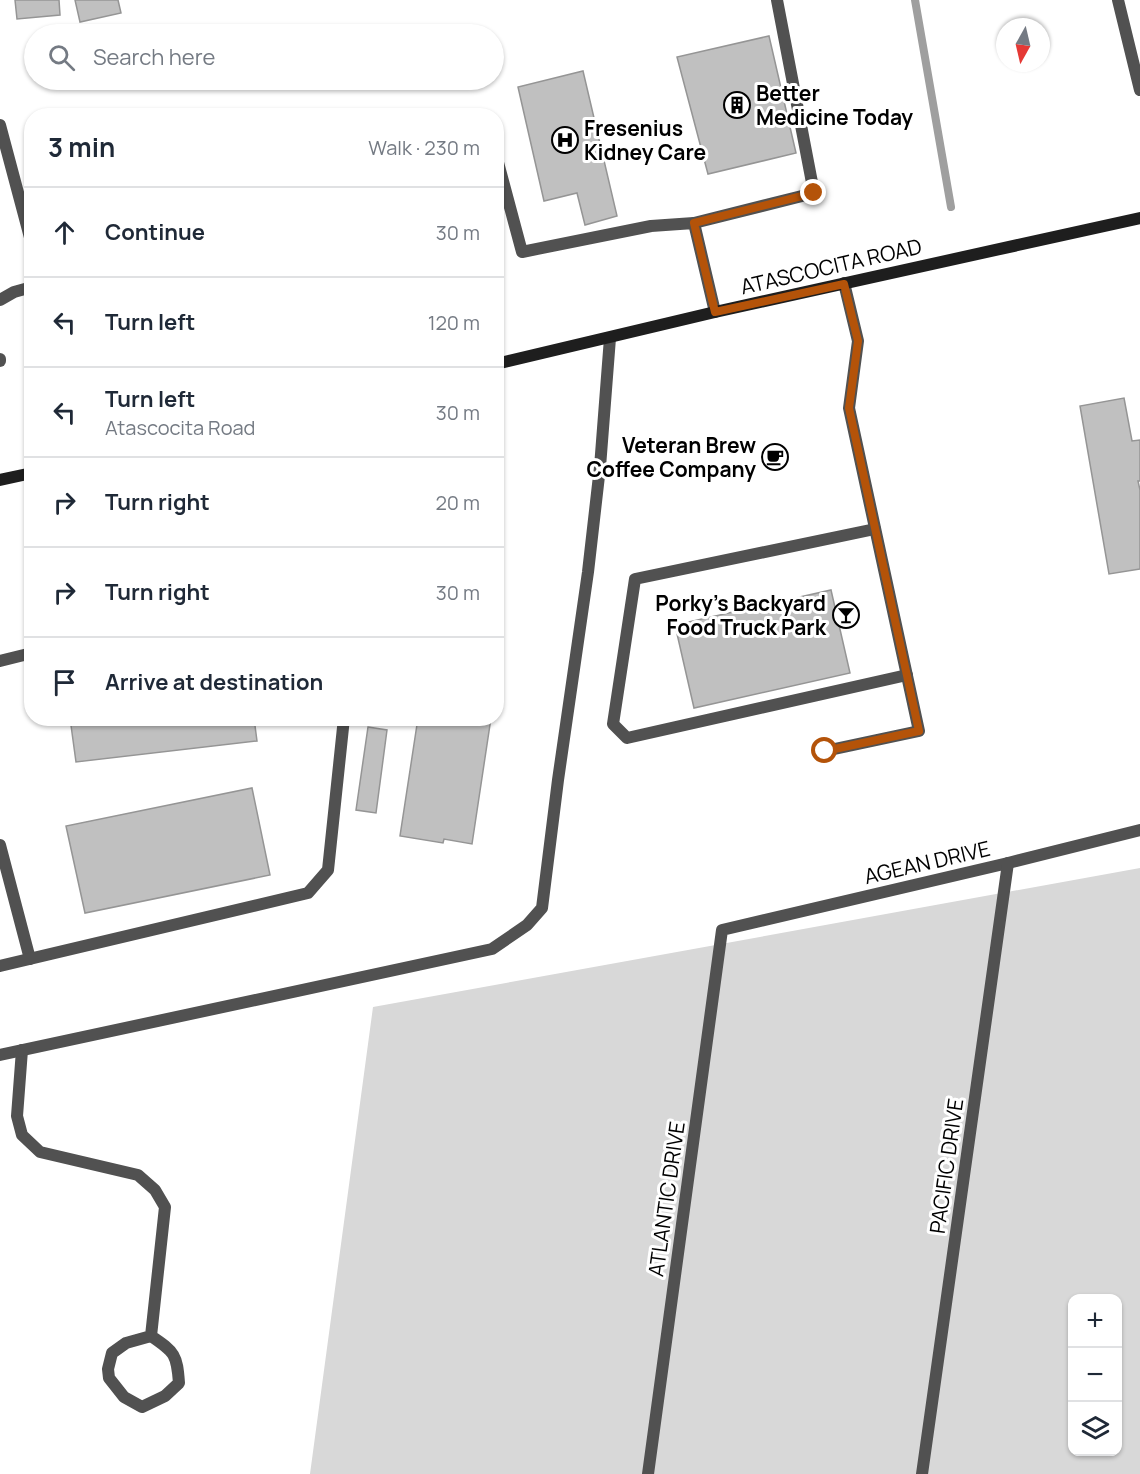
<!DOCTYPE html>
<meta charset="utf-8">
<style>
:root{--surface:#fff;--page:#f6f6f7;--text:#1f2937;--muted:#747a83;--line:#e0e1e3}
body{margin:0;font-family:Manrope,sans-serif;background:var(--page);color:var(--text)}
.controls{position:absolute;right:18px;bottom:18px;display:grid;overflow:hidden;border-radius:12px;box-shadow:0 2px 4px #0004}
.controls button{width:54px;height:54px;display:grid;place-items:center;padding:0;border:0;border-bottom:2px solid var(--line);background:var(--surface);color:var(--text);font:30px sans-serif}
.compass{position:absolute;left:996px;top:18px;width:54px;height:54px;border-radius:50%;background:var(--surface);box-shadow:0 2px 4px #0004;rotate:188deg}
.stop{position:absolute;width:18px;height:18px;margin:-14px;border:4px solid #b45309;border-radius:50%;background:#fff}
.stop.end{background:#b45309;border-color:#fff;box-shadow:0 2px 6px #0008}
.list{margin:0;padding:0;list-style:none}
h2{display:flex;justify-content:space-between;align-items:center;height:78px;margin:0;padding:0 24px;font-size:26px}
h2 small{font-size:20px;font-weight:400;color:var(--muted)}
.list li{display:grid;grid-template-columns:39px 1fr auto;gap:18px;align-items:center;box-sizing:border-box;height:90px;padding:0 24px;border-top:2px solid var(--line)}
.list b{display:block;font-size:22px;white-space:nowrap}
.list p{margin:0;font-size:20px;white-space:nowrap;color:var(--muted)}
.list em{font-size:20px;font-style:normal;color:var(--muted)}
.icon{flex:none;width:33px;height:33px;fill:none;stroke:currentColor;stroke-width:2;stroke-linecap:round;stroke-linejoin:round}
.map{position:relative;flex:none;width:1140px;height:1474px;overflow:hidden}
.search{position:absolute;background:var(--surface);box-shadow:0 2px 4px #0004;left:24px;top:24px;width:480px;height:66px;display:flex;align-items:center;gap:15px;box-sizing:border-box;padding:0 21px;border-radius:33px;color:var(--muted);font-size:22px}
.panel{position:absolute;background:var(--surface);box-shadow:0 2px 4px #0004;left:24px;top:108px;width:480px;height:618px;border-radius:24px}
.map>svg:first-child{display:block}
.green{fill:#d8d8d8;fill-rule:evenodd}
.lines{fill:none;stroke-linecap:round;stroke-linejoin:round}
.stream{stroke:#9f9f9f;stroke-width:8}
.building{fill:#c0c0c0;stroke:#959595;stroke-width:1.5}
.lane{stroke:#515151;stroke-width:12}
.street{stroke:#515151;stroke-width:12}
.secondary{stroke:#1e1e1e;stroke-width:12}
.route{stroke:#b45309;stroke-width:8}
.labels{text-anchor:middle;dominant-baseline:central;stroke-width:6;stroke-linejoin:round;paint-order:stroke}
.poi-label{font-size:21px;font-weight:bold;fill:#000;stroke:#fff;text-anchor:start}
.street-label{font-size:21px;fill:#000;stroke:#fff}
</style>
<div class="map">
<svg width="1140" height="1474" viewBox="0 0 1140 1474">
<rect width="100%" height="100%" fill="#fff"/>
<path class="green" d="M 1140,868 L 1140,1474 L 310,1474 L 373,1007 ZM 1072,1298 L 1118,1298 L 1118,1452 L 1072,1452 Z"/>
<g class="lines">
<polyline class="stream" points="915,0 951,207"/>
</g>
<g class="building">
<polygon points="15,0 59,0 60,15 17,19"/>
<polygon points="75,0 118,0 121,13 80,22"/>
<polygon points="769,36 796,153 708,174 677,57"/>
<polygon points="583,71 617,216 585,225 577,193 544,201 518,87"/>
<polygon points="1124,398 1132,441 1140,440 1140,481 1138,481 1140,490 1140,569 1109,574 1080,406"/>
<polygon points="831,590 850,673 694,708 675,625"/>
<polygon points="496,644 503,645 496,686"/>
<polygon points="70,718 254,718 257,741 76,762"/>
<polygon points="418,718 491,718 472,844 444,839 443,843 400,836"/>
<polygon points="368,727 387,730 376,813 356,810"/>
<polygon points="252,788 270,875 85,913 66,826"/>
</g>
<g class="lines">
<g class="lane">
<polyline points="1118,0 1140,90"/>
<polyline points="496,155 522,252 651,226 694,223 715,312"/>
<polyline points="694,223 814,193 777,0"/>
<polyline points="0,300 14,292 32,287"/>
<polyline points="0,359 0,361"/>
<polyline points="875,529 635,579 613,724 627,738 907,675"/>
<polyline points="0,661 32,653"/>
<polyline points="825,751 919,731 849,408 858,341 844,283"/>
<polyline points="0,845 30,959"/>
<polyline points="0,966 308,893 328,870 344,718"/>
<path d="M 22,1050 L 17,1116 L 22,1135 L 40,1152 L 138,1175 L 155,1190 L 165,1207 L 151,1336 C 175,1352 177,1355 179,1383 L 165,1396 L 142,1407 L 124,1397 L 109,1378 L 108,1369 L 112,1353 L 126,1343 L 151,1336"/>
<polyline points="0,1055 492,949 527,925 542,908 558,780 588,572 600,467 610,338"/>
</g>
<g class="street">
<polyline points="0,125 32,245"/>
<polyline points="648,1474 722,930 1008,863 1140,830"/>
<polyline points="922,1474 1008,863"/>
</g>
<g class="secondary">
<polyline points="496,364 715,312 1140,218"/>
<polyline points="0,480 32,473"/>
</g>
</g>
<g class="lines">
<polyline class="route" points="814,193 694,223 715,312 844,284 858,341 849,408 919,731 825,751"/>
</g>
<defs>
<symbol id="building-ring" viewBox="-11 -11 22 22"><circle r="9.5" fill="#fff" stroke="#000" stroke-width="1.5"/><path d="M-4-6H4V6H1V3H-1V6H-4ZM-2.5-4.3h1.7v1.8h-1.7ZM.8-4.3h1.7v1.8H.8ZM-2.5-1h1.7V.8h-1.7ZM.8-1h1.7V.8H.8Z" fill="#000"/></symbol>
<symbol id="hospital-ring" viewBox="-11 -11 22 22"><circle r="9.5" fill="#fff" stroke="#000" stroke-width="1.5"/><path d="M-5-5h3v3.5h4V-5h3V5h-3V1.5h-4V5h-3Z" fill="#000"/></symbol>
<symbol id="cafe-ring" viewBox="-11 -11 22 22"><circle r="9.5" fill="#fff" stroke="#000" stroke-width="1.5"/><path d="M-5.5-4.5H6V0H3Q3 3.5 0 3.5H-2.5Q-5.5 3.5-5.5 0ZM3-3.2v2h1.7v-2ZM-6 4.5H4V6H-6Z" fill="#000"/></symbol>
<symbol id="bar-ring" viewBox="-11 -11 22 22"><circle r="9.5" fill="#fff" stroke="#000" stroke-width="1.5"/><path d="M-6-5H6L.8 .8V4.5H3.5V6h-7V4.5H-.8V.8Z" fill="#000"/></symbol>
</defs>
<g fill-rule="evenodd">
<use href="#building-ring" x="722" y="90" width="30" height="30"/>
<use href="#hospital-ring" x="550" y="125" width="30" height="30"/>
<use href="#cafe-ring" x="760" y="442" width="30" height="30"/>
<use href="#bar-ring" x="831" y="600" width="30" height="30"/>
</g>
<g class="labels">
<g class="poi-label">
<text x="756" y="93">Better<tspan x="756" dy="24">Medicine Today</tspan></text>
<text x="584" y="128">Fresenius<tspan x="584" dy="24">Kidney Care</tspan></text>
<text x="756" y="445" text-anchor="end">Veteran Brew<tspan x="756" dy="24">Coffee Company</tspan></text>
<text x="826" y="603" text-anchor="end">Porky's Backyard<tspan x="826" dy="24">Food Truck Park</tspan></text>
</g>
<g class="street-label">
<text transform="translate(831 266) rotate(-13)">ATASCOCITA ROAD</text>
<text transform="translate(927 862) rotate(-13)">AGEAN DRIVE</text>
<text transform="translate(946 1166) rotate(-82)">PACIFIC DRIVE</text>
<text transform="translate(666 1199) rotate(-82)">ATLANTIC DRIVE</text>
</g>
</g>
</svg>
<div class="controls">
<button>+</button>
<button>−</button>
<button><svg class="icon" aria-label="layers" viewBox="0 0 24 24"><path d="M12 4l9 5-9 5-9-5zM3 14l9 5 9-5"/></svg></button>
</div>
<svg class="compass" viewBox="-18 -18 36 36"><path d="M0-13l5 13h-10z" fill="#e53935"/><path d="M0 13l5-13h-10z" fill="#747a83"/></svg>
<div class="stop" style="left:825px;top:751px"></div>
<div class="stop end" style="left:814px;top:193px"></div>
<div class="search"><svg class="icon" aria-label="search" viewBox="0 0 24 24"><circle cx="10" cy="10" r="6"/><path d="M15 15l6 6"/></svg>Search here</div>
<section class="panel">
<h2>3 min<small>Walk · 230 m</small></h2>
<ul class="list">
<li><svg class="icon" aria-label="ahead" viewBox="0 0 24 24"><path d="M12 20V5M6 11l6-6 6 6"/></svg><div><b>Continue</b></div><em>30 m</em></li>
<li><svg class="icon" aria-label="left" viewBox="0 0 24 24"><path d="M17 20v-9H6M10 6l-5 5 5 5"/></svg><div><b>Turn left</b></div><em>120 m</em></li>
<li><svg class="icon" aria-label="left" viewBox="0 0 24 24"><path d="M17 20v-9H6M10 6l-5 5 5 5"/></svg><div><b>Turn left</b><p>Atascocita Road</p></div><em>30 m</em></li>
<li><svg class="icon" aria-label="right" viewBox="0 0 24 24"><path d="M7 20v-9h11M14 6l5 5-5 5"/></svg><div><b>Turn right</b></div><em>20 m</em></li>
<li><svg class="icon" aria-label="right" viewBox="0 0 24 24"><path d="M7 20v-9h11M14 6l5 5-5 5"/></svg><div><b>Turn right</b></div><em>30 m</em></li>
<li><svg class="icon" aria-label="arrive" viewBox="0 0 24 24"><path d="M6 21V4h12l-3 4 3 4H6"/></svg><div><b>Arrive at destination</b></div></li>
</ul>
</section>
</div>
